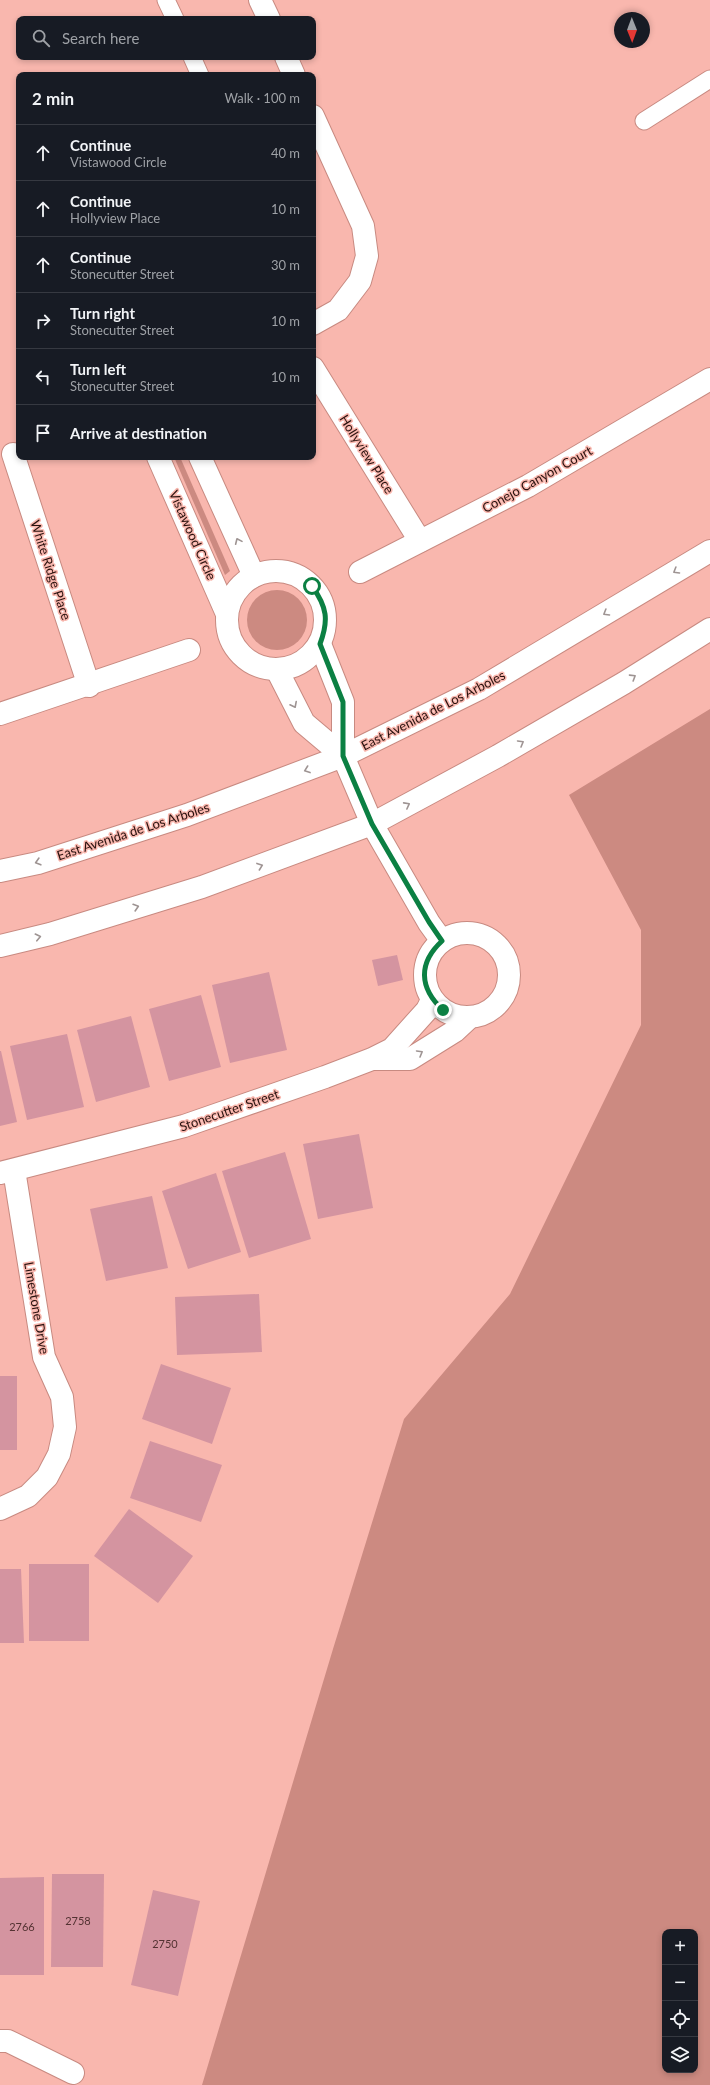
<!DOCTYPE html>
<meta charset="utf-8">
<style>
:root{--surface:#171b24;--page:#20242c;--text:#f1f3f6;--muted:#9ea1a6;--line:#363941}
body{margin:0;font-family:Lato,sans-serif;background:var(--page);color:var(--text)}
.controls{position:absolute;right:12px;bottom:12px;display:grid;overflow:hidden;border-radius:8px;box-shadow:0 2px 6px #0003}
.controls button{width:36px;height:36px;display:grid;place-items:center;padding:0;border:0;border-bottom:1px solid var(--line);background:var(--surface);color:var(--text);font:20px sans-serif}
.compass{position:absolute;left:614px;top:12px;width:36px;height:36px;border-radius:50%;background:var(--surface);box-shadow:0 2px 6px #0003;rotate:179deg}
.stop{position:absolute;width:12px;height:12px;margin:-9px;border:3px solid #0b8043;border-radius:50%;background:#fff}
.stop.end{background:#0b8043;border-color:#fff;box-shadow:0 1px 4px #0008}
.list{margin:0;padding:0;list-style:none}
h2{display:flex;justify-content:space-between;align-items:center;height:52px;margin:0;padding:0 16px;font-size:17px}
h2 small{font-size:13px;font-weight:400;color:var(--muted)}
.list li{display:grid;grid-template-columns:26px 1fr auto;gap:12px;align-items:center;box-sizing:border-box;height:56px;padding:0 16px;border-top:1px solid var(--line)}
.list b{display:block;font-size:15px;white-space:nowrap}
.list p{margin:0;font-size:13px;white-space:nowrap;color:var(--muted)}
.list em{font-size:13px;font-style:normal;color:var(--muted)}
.icon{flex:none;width:22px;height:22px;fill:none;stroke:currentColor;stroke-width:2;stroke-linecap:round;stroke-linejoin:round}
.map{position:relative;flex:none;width:710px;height:2085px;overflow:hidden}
.search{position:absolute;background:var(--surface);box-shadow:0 2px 6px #0003;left:16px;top:16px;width:300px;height:44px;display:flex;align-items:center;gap:10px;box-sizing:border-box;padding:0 14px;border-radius:8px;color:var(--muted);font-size:15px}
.panel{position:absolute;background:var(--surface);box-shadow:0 2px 6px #0003;left:16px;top:72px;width:300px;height:388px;border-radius:8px}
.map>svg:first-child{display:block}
.green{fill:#cc8a81;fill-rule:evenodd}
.building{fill:#d494a0}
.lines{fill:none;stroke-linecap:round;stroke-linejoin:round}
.service-casing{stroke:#c88a81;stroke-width:19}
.minor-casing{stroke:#c88a81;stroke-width:24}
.secondary-casing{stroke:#c88a81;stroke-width:24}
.service{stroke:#fff;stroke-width:17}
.minor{stroke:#fff;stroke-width:22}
.secondary{stroke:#fff;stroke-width:22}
.oneway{stroke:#9e9493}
.route{stroke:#0b8043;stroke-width:5}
.labels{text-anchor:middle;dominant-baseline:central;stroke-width:3;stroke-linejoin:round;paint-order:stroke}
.number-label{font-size:11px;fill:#533232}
.street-label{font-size:13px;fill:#28110e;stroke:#f9b7ae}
</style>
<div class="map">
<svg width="710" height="2085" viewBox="0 0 710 2085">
<rect width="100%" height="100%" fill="#f9b7ae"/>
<g class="green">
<polygon points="174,457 180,457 230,571 225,575"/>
<circle cx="277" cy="620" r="30"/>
<path d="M 710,709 L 710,2085 L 202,2085 L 333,1649 L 404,1419 L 510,1294 L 641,1025 L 641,930 L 569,795 ZM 665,1932 L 695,1932 L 695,2070 L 665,2070 Z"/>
</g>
<g class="building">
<polygon points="397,955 403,980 378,986 372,960"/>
<polygon points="269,972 287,1050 230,1063 212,985"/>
<polygon points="201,995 221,1067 169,1081 149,1009"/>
<polygon points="131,1016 150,1087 96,1102 77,1030"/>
<polygon points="67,1034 84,1107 27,1120 10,1046"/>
<polygon points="0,1051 1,1051 17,1122 0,1126"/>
<polygon points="359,1134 373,1208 318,1219 303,1144"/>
<polygon points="285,1152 311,1239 249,1258 222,1171"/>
<polygon points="216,1173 241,1252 188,1269 162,1191"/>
<polygon points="152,1196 168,1268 106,1281 90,1209"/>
<polygon points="259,1294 262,1352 177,1355 175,1297"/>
<polygon points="161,1364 231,1388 212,1444 142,1419"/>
<rect x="0" y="1376" width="17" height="74"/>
<polygon points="150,1441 222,1465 201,1522 130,1498"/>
<polygon points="129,1509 193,1556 158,1603 94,1556"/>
<rect x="29" y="1564" width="60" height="77"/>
<polygon points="0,1569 21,1569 24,1643 0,1643"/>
<polygon points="52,1874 104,1874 103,1967 51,1967"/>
<polygon points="44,1877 44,1975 0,1975 0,1878"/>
<polygon points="153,1890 200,1901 178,1996 131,1985"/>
</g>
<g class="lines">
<defs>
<g id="service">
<polyline points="166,0 175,19"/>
<polyline points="192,57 200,75"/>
<polyline points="644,121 710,79"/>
</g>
<g id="minor">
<polyline points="260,0 269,19"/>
<polyline points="286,57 294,75"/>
<polyline points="313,116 363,226 367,256 360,281 338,310 313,324"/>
<polyline points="313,368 420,541"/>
<polyline points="13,454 89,686"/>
<polyline points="158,457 227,614"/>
<polyline points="200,457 254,576"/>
<circle cx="276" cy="620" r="49"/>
<polyline points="360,572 528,486 710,379"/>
<polyline points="320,644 343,702 343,756 372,824 429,923 442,941"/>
<polyline points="277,670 304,723 343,756"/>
<polyline points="0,714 189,650"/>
<circle cx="467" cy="975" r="42"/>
<polyline points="374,1059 410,1059 455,1031 470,1017"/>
<polyline points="0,1173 184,1126 325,1077 372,1059 392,1049 427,1010 432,1000"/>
<polyline points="0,1509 28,1496 47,1477 59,1454 65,1427 62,1397 44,1357 14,1170"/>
<polyline points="0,2041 8,2041 73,2073"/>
</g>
<g id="secondary">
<polyline points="0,871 38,863 187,815 343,756 479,689 710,551"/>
<polyline points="0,946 50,934 202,887 372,824 498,756 624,683 710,629"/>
</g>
</defs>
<use href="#service" class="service-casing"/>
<use href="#minor" class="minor-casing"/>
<use href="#secondary" class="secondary-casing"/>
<use href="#service" class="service"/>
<use href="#minor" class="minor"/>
<use href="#secondary" class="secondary"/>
</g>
<defs><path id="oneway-chevron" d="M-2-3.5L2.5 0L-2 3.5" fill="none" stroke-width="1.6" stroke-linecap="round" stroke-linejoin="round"/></defs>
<g class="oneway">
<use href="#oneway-chevron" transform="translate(238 541) rotate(-114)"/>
<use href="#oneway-chevron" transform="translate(676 571) rotate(149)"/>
<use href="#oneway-chevron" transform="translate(606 613) rotate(149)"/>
<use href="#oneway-chevron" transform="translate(633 677) rotate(-32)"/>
<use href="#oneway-chevron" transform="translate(294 705) rotate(63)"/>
<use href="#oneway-chevron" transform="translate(521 743) rotate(-30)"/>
<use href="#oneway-chevron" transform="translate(307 770) rotate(160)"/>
<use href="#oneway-chevron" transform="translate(407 805) rotate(-28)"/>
<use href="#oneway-chevron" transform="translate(38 862) rotate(164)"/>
<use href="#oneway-chevron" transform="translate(260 866) rotate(-20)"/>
<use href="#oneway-chevron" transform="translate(136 907) rotate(-17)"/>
<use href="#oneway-chevron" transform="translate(38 937) rotate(-13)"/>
<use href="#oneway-chevron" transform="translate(420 1053) rotate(-30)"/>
</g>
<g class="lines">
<path class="route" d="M 312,586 C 327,607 329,620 320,644 L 343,702 L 343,756 L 372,824 L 429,922 L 442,941 C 418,963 419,988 443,1010"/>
</g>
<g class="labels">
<g class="number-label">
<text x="78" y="1920">2758</text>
<text x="22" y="1926">2766</text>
<text x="165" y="1943">2750</text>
</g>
<g class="street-label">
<text transform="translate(367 454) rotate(58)">Hollyview Place</text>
<text transform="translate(537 479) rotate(-29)">Conejo Canyon Court</text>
<text transform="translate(193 535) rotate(66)">Vistawood Circle</text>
<text transform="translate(51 570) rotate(72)">White Ridge Place</text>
<text transform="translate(433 710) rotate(-27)">East Avenida de Los Arboles</text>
<text transform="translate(133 831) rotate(-18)">East Avenida de Los Arboles</text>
<text transform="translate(229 1110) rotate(-19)">Stonecutter Street</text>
<text transform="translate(37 1308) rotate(80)">Limestone Drive</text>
</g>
</g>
</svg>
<div class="controls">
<button>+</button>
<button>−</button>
<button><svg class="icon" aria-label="locate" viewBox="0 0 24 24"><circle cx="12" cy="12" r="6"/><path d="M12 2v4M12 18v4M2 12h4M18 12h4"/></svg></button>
<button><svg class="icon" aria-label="layers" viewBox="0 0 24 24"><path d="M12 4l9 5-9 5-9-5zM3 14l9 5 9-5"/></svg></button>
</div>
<svg class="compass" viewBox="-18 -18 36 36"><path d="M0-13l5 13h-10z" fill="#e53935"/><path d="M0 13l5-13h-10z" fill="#9ea1a6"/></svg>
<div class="stop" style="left:312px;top:586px"></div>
<div class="stop end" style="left:443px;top:1010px"></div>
<div class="search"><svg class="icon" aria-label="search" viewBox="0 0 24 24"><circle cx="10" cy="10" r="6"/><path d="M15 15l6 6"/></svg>Search here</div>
<section class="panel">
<h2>2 min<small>Walk · 100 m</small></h2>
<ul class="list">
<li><svg class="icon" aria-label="ahead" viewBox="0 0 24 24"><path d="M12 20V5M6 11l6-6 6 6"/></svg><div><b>Continue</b><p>Vistawood Circle</p></div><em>40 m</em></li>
<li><svg class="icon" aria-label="ahead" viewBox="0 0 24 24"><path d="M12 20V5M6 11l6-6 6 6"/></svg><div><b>Continue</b><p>Hollyview Place</p></div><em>10 m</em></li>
<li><svg class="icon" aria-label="ahead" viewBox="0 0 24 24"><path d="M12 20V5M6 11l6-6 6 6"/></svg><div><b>Continue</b><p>Stonecutter Street</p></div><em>30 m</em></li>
<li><svg class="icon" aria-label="right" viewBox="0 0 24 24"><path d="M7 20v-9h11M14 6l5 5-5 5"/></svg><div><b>Turn right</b><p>Stonecutter Street</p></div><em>10 m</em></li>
<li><svg class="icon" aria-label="left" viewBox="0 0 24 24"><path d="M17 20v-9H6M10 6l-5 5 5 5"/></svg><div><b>Turn left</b><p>Stonecutter Street</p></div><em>10 m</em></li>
<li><svg class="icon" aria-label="arrive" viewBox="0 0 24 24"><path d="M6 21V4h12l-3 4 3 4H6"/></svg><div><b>Arrive at destination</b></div></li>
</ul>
</section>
</div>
